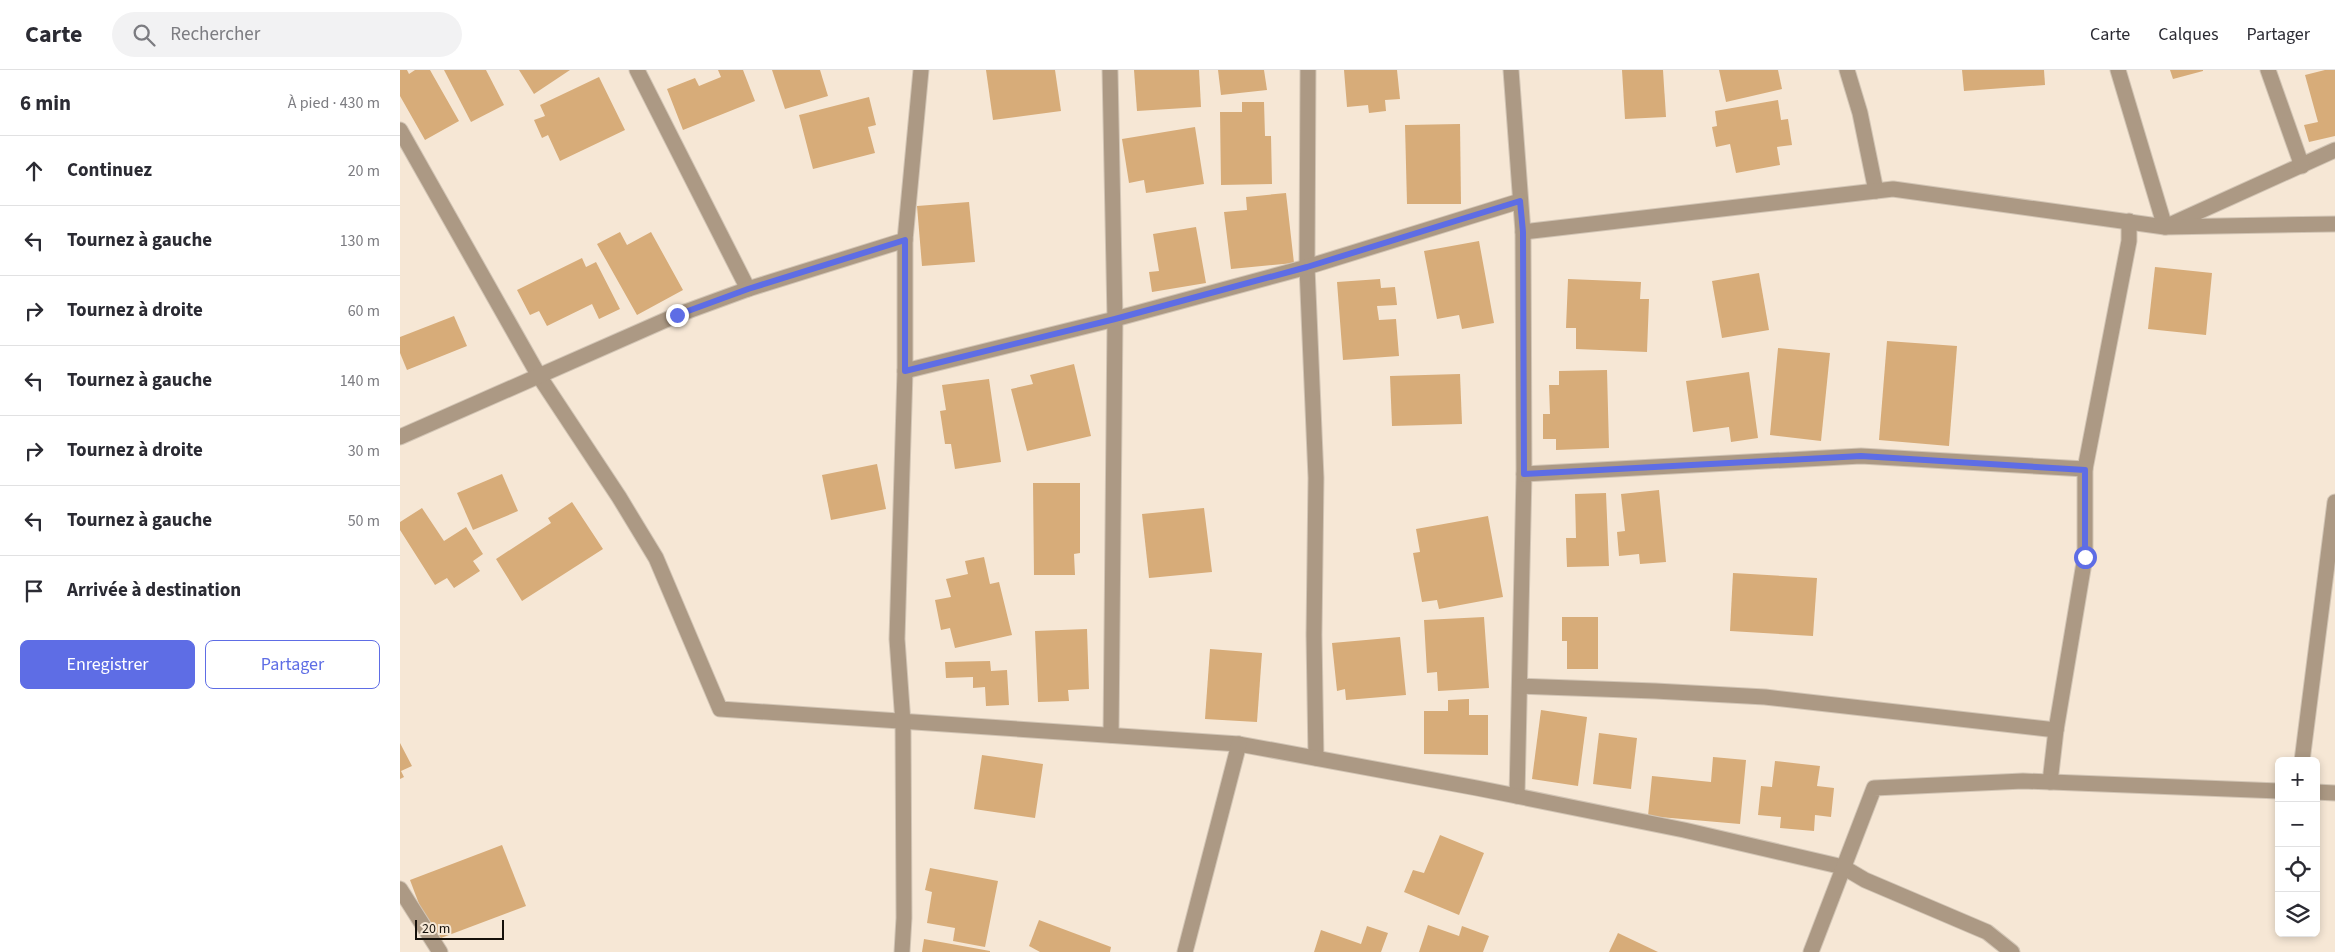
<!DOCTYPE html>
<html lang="fr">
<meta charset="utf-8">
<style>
:root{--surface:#fff;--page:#f2f2f3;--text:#2b2b33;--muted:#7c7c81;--line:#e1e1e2;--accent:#5e6de5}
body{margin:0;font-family:"Source Sans 3",sans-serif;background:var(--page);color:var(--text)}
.controls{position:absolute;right:15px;bottom:15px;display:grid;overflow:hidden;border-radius:8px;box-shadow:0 2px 8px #0003}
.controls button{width:45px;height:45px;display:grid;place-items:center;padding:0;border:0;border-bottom:1px solid var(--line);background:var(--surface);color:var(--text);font:25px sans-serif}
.scale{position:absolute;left:15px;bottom:12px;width:89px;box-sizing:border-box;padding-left:5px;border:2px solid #15100a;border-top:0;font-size:14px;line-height:18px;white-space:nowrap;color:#15100a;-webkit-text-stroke:4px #f6e7d5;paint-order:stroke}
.stop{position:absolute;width:15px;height:15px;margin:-11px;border:4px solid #5e6de5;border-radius:50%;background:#fff}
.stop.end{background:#5e6de5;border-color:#fff;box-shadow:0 1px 5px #0008}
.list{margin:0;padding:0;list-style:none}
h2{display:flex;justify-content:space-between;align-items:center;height:65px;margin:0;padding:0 20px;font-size:21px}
h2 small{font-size:16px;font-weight:400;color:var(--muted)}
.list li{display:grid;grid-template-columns:32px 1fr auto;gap:15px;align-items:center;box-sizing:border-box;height:70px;padding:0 20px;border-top:1px solid var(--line)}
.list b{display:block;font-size:19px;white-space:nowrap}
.list em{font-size:16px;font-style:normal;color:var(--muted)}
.actions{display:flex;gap:10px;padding:15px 20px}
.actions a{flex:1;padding:11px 0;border:1px solid var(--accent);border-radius:8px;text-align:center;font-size:18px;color:var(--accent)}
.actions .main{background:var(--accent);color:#fff}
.icon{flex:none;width:28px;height:28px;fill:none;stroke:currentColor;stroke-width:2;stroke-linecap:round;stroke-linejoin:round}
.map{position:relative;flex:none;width:1935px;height:882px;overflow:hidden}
header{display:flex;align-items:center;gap:30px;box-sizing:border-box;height:70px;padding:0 25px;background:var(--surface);border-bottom:1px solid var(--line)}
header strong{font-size:24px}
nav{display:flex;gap:28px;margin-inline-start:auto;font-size:18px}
.search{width:350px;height:45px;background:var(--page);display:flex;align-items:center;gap:12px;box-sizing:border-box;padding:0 18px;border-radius:28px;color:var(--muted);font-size:19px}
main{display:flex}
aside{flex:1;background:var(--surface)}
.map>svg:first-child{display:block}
.building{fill:#d7ac79}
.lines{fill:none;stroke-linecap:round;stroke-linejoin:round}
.street-casing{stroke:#d2c5b5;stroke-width:17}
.street{stroke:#ac9984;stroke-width:15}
.route{stroke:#5e6de5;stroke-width:6}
</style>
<header>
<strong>Carte</strong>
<div class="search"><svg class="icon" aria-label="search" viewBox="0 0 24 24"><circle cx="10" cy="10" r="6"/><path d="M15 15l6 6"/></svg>Rechercher</div>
<nav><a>Carte</a><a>Calques</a><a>Partager</a></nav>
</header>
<main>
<aside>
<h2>6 min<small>À pied · 430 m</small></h2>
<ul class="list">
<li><svg class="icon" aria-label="ahead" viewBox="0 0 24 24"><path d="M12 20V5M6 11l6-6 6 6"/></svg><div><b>Continuez</b></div><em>20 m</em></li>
<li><svg class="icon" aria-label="left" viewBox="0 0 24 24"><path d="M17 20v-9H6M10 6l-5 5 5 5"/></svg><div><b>Tournez à gauche</b></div><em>130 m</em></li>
<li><svg class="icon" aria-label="right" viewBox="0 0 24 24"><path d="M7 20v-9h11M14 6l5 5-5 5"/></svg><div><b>Tournez à droite</b></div><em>60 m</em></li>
<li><svg class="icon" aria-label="left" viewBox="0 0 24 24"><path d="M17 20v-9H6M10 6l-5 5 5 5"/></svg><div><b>Tournez à gauche</b></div><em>140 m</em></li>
<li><svg class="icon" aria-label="right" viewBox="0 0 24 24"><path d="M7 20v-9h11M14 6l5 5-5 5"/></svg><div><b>Tournez à droite</b></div><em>30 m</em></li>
<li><svg class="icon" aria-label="left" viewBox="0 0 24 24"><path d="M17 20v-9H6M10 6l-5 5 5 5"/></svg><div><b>Tournez à gauche</b></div><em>50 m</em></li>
<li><svg class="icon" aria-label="arrive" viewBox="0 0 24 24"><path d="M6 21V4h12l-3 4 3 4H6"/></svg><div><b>Arrivée à destination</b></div></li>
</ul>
<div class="actions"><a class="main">Enregistrer</a><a>Partager</a></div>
</aside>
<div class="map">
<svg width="1935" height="882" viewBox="0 0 1935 882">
<rect width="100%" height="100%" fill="#f6e7d5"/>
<g class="building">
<polygon points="0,0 7,0 9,4 15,0 30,0 59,51 25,70 0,26"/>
<polygon points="44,0 86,0 104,35 71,52"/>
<polygon points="119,0 170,0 134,24"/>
<polygon points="318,0 343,0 355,31 283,60 267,19 295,8 299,16 321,7"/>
<polygon points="372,0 420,0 428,26 385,39"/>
<polygon points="586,0 655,0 661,41 593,50"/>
<polygon points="734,0 799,0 801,37 737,41"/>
<polygon points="818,0 864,0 867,20 821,25"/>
<polygon points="944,0 997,0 1000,29 985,30 986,41 969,43 968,35 947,37"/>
<polygon points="1222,0 1263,0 1266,47 1225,49"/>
<polygon points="1319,0 1378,0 1382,19 1326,32"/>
<polygon points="1562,0 1644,0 1645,15 1564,21"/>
<polygon points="1770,0 1803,0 1803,1 1773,9"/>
<polygon points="1925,0 1935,0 1935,66 1909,72 1904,55 1918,52 1905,5"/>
<polygon points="199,7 225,60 160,91 148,65 142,68 134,50 145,46 140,35"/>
<polygon points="469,27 476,55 468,57 475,83 413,99 399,45"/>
<polygon points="1378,30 1381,50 1388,49 1392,75 1377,77 1380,95 1336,103 1330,74 1316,77 1312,57 1317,56 1315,41"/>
<polygon points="842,32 864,32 865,66 871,66 872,114 821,115 820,42 842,42"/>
<polygon points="1060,54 1061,134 1007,134 1005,55"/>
<polygon points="795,57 804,114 746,123 744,110 729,113 722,69"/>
<polygon points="886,123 894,193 831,199 824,142 847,140 846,127"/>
<polygon points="569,132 575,192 522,196 517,136"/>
<polygon points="796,157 806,213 752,222 749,202 759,201 753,164"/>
<polygon points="220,162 227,175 251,162 283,220 237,245 197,174"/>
<polygon points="1079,171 1094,253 1062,259 1059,245 1037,249 1024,181"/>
<polygon points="182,188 186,197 196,192 220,239 199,249 192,234 147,256 139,241 130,245 117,220"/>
<polygon points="1755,197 1812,203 1806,265 1748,259"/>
<polygon points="1359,203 1369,260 1322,268 1312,211"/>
<polygon points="980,209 981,218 995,217 997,235 977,236 979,250 996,249 999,286 943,290 937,212"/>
<polygon points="1168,209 1241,212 1240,229 1249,229 1247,282 1176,279 1176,258 1166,258"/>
<polygon points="54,246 67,276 7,300 0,283 0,267"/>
<polygon points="1487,271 1557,276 1549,376 1479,370"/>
<polygon points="1378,278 1430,283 1421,371 1370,365"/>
<polygon points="674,294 691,366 627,381 611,319 633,314 630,305"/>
<polygon points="1207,300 1209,378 1156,380 1156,369 1143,369 1143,344 1150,344 1149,315 1159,315 1159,301"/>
<polygon points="1349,302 1358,368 1331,372 1329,357 1293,362 1286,311"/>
<polygon points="1060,304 1062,354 992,356 990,306"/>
<polygon points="589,309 601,392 555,399 551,374 545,374 540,341 546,340 542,315"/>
<polygon points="477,394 486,439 431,450 422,405"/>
<polygon points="102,404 118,441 73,460 57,423"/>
<polygon points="633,413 680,413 680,483 674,484 675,505 634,505"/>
<polygon points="1259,420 1266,492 1240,494 1239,484 1219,486 1217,462 1225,461 1221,424"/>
<polygon points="1206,423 1209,496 1167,497 1166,468 1176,468 1175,424"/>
<polygon points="172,432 203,479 122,531 96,489 151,453 148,448"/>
<polygon points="22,438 44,471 66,457 83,484 73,491 80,501 54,518 47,508 35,515 0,460 0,452"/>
<polygon points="804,438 812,502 749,508 742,444"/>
<polygon points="1088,446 1103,527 1039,539 1037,530 1022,532 1013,483 1020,482 1016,459"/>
<polygon points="584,487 590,514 599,512 612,565 555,578 550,558 541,560 535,530 551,527 546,509 568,504 565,491"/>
<polygon points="1333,503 1417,508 1413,566 1330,561"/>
<polygon points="1084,547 1089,618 1038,621 1037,602 1027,603 1024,550"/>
<polygon points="1162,547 1198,547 1198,599 1167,599 1167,571 1162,571"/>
<polygon points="687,559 689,619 668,620 669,631 638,632 635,561"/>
<polygon points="1000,567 1006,625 946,630 945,619 937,621 932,573"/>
<polygon points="810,579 862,583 857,652 805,649"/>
<polygon points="590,591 591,601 607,600 609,635 586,636 585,617 573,618 573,607 546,608 545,592"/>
<polygon points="1069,629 1069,645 1088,645 1088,685 1024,684 1024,641 1048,641 1048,630"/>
<polygon points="1141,640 1187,647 1178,716 1132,709"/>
<polygon points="1199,663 1237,668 1231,719 1193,714"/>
<polygon points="0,673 12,696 1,701 4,707 0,709"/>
<polygon points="582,685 643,694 635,748 574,739"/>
<polygon points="1313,687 1346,690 1340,754 1248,746 1252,706 1311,712"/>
<polygon points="1375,691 1420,696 1417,716 1434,718 1431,747 1415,745 1414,761 1380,758 1381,747 1358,745 1361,716 1372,717"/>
<polygon points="1040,765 1084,783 1059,845 1004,822 1013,800 1024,803"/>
<polygon points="102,775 126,836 33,871 10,810"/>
<polygon points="530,798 598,811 585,877 553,871 555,858 527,853 532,822 525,820"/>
<polygon points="639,850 711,877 710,882 640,882 629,876"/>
<polygon points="1028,855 1059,866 1062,856 1089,866 1083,882 1019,882"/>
<polygon points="967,856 988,863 981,882 914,882 921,860 961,874"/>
<polygon points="1218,863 1258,882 1209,882"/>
<polygon points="524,869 590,881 590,882 522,882"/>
</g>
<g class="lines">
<defs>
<g id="street">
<polyline points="237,0 348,219"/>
<polyline points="710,0 715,249 711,665"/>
<polyline points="908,0 907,197 916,408 914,565 916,688"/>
<polyline points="1111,0 1123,162 1124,404 1117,726"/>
<polyline points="1447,0 1460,43 1476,121"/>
<polyline points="1718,0 1765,157 1935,80"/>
<polyline points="1868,0 1902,96"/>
<polyline points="0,60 139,306 219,427 256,488 320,639 839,674 1077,718 1284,760 1443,797 1465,810 1587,862 1612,882"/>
<polyline points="1123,162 1493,119 1765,157 1935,154"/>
<polyline points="505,301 715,249 907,197 1120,131"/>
<polyline points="0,367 277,245 348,219 505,170"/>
<polyline points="1124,404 1461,386 1685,399"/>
<polyline points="1120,616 1255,621 1365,627 1656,660"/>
<polyline points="1902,691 1935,432"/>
<polyline points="1650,712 1656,660 1685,487 1685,399 1729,171 1729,151"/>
<polyline points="1916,722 1935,723"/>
<polyline points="0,819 40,882"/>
<polyline points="502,882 504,848 503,653 497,569 505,301 505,170 521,0"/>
<polyline points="785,882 839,674"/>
<polyline points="1411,882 1474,718 1623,711 1879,721"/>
</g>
</defs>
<use href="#street" class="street-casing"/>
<use href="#street" class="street"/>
</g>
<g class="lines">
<polyline class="route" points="277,245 348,219 505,170 505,301 715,249 907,197 1120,131 1123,162 1124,404 1461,386 1685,400 1685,487"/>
</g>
</svg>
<div class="controls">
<button>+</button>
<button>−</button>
<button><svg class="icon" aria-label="locate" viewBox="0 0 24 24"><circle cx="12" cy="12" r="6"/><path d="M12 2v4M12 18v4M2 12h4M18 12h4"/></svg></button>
<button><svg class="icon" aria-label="layers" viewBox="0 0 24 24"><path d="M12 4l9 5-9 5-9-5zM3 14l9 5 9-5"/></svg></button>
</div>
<div class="scale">20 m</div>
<div class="stop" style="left:1685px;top:487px"></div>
<div class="stop end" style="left:277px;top:245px"></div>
</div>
</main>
